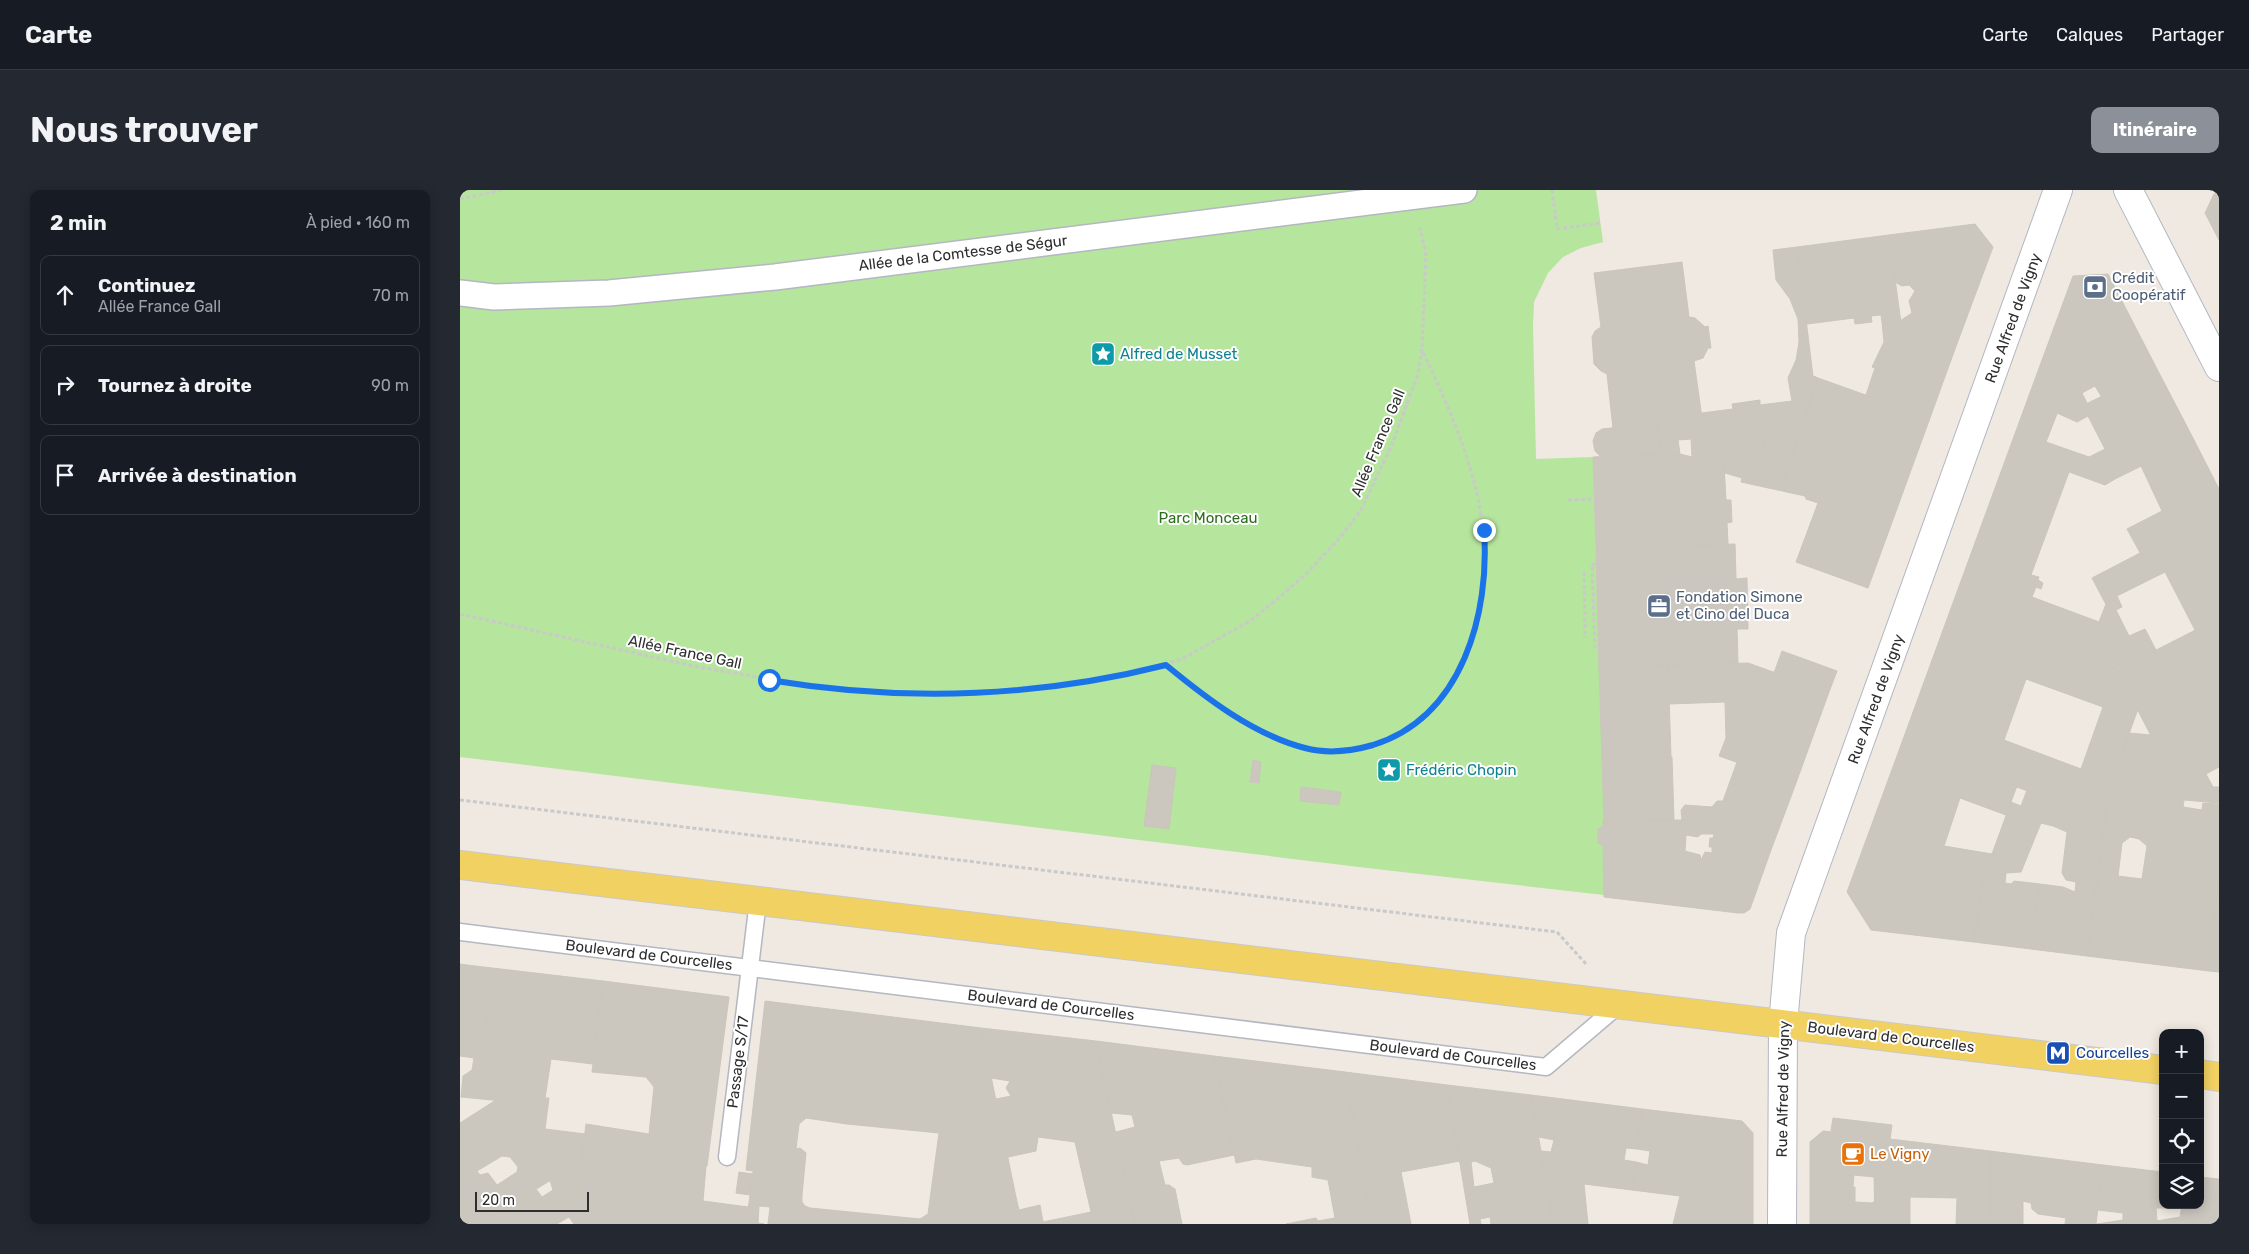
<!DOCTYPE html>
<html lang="fr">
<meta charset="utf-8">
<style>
:root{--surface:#171b24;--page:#242831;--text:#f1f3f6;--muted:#9ea1a6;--line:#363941;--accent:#8c9099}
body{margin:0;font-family:Rubik,sans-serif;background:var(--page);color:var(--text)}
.controls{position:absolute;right:15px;bottom:15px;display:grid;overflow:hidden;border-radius:10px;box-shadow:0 2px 12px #0003}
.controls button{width:45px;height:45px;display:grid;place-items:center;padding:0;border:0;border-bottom:1px solid var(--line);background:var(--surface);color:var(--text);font:25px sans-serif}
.scale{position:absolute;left:15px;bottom:12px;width:114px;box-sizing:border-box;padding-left:5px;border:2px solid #2e2e2e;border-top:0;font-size:14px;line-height:18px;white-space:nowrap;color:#2e2e2e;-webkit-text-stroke:4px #fff;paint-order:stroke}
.stop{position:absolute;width:15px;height:15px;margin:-11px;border:4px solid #1a73e8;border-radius:50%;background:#fff}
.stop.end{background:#1a73e8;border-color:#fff;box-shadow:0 1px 5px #0008}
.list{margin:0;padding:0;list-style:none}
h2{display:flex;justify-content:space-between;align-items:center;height:65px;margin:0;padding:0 20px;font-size:21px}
h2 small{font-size:16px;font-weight:400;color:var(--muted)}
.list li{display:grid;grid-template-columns:32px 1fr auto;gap:15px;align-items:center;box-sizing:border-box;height:80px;margin:0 10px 10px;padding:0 10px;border:1px solid var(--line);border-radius:10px}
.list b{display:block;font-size:19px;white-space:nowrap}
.list p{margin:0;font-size:16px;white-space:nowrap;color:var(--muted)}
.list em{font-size:16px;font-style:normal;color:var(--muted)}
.icon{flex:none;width:28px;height:28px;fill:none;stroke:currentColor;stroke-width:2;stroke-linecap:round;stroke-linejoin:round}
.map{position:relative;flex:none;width:1759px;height:1034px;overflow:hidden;border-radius:10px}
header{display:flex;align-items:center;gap:30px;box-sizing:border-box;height:70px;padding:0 25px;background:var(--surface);border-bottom:1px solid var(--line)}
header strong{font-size:24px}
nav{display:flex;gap:28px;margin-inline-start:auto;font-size:18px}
.intro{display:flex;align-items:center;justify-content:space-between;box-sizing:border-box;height:120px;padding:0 30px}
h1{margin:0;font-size:35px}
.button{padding:12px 22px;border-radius:10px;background:var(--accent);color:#fff;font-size:18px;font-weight:700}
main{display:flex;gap:30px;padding:0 30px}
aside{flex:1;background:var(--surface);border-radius:10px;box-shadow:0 2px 12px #0003}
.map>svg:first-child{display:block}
.green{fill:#b6e59e}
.building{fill:#cbc7bf;stroke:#cbc5ba;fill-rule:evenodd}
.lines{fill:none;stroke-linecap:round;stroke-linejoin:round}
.service-casing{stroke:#b4b7c1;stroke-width:19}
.pedestrian-casing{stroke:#b4b7c1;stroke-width:28}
.minor-casing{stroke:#b4b7c1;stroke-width:30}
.tertiary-casing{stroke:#b4b7c1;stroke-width:30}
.primary-casing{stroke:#c9c9c9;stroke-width:30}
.path{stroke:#c9c9c9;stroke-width:3;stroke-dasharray:4 2.5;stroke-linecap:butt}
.service{stroke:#fff;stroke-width:16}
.pedestrian{stroke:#fff;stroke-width:25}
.minor{stroke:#fff;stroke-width:28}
.tertiary{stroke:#fff;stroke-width:28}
.primary{stroke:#f2d163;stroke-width:28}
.route{stroke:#1a73e8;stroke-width:6}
.labels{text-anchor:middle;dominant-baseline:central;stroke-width:4;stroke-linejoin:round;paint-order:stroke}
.street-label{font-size:15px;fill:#2e2e2e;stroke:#fff}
.service-label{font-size:15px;fill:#4e5e75;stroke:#fff;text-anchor:start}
.culture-label{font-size:15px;fill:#0d838f;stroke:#fff;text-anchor:start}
.park-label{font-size:15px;fill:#2c6e1b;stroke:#fff}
.transit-label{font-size:15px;fill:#164399;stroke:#fff;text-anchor:start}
.food-label{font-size:15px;fill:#c56008;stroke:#fff;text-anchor:start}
</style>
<header>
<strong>Carte</strong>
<nav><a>Carte</a><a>Calques</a><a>Partager</a></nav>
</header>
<div class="intro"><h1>Nous trouver</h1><a class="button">Itinéraire</a></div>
<main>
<aside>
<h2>2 min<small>À pied · 160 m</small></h2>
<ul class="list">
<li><svg class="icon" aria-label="ahead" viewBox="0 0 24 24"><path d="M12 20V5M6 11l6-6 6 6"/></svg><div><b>Continuez</b><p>Allée France Gall</p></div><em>70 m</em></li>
<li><svg class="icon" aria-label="right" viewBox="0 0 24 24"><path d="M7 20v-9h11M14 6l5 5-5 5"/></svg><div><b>Tournez à droite</b></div><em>90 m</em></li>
<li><svg class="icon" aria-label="arrive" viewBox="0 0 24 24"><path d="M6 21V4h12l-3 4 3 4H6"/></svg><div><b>Arrivée à destination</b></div></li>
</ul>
</aside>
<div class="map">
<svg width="1759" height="1034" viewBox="0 0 1759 1034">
<rect width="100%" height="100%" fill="#efe9e1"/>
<polygon class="green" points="0,0 1136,0 1143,52 1121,58 1103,67 1088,83 1074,112 1073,136 1076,269 1133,267 1144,631 1143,636 1138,639 1138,652 1143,656 1144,705 907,678 0,567"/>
<g class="building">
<polygon points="1759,3 1759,50 1745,23 1754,4"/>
<polygon points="1515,34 1533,57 1495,159 1442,140 1440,131 1452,123 1449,111 1455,101 1449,95 1442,96 1435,92 1429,45"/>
<polygon points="1429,45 1442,140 1422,132 1421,125 1411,126 1412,132 1395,134 1394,128 1347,134 1337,57"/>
<polygon points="1337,57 1353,186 1356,187 1348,209 1332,211 1328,188 1336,170 1339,152 1338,129 1330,109 1316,90 1313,60"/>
<polygon points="1222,72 1229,127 1235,128 1245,137 1248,136 1251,158 1248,158 1243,168 1234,171 1242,228 1153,238 1147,184 1141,181 1134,174 1132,147 1135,141 1141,137 1134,83"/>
<polygon points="1648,84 1697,179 1641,206 1635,196 1622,203 1627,213 1620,217 1571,200 1613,86"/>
<polygon points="1422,132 1495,159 1470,228 1406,205 1415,178 1412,177 1424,152"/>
<polygon points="1697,179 1734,250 1655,289 1641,261 1645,259 1628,226 1617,232 1597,223 1602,211 1620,217"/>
<polygon points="1356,187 1358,188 1324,289 1325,280 1315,276 1305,262 1302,238 1308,232 1343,227"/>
<polygon points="1358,188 1470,228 1435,324 1355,295 1325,288"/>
<polygon points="1571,200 1602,211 1586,252 1629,267 1641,261 1655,289 1645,295 1549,260"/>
<polygon points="1348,209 1343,227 1308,232 1302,238 1305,262 1315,276 1325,280 1324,289 1232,267 1231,249 1218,250 1220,264 1201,265 1196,233 1242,228 1242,223 1273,219 1272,214 1300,210 1300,215"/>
<polygon points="1196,233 1201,265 1141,267 1135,261 1133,251 1136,243 1142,239"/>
<polygon points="1734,250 1759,299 1759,333 1684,370 1667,339 1702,321 1681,276"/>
<polygon points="1549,260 1609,282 1571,385 1579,387 1578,390 1583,393 1581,399 1576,397 1572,407 1639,432 1646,414 1650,422 1632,472 1490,421"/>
<polygon points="1220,264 1264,275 1266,310 1271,310 1272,332 1267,333 1268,354 1136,358 1133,267"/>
<polygon points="1264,275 1355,295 1435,324 1408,398 1336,372 1358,313 1346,309 1345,306 1281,292 1282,288 1265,283"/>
<polygon points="1759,333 1759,428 1735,440 1705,382 1657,406 1662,417 1656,420 1669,446 1685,439 1696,460 1655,480 1632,472 1650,422 1632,388 1680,363 1684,370"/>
<polygon points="1275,354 1276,389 1287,388 1288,439 1277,439 1278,473 1139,477 1136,358"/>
<path d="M 1490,421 L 1657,480 L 1678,519 L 1648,602 L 1645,629 L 1441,555 ZM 1566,489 L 1643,517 L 1621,579 L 1544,550 Z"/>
<polygon points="1759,428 1759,538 1702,567 1657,480"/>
<polygon points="1322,461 1377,481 1369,502 1314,483"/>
<polygon points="1288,473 1369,502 1336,593 1259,566 1266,548 1265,512 1209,514 1208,475"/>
<polygon points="1208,475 1211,567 1142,569 1139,477"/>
<polygon points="1759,538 1759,577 1746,584 1753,597 1759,597 1759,613 1724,610 1702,567"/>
<path d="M 1669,543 L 1691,545 L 1724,610 L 1723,617 L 1742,620 L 1743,613 L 1759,614 L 1759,687 L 1749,781 L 1627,766 L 1648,602 ZM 1670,647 L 1679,649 L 1687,656 L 1682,689 L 1658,686 L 1662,653 Z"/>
<polygon points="1441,555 1557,596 1546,625 1500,608 1484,656 1532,664 1524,686 1514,752 1411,740 1387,702"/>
<polygon points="1212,567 1214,630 1144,631 1142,569"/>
<polygon points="793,570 801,572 799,593 790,592"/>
<polygon points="1277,572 1336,593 1311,660 1222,630 1221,620 1225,615 1252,617 1257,611 1263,611"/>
<polygon points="692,575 716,578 709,639 684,636"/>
<polygon points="841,597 881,602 879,615 840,611"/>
<polygon points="1567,600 1602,614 1593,636 1581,633 1561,682 1546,683 1545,693 1551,694 1554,691 1580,694 1571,759 1514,752 1524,686 1551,612 1561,616"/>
<polygon points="1602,614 1645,629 1627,766 1571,759 1580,694 1603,697 1615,702 1616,692 1606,690 1602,683 1607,642 1593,636"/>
<path d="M 1224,630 L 1311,660 L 1290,719 L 1284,723 L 1278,723 L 1144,707 L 1143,656 L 1138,653 L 1138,639 L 1143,636 L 1143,631 ZM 1241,644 L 1254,644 L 1253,648 L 1250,648 L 1249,657 L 1252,657 L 1252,663 L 1245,662 L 1241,670 L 1240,665 L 1225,661 L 1226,645 L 1238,647 Z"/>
<polygon points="1759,687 1759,782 1749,781"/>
<polygon points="0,774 15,776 43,911 1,907 3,886 12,880 14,868 0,866"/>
<path d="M 15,776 L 143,791 L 133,874 L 91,869 L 85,908 L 89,908 L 85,939 L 125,944 L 121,976 L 114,976 L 19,1034 L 0,1034 L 0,958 L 47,928 ZM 42,966 L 50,967 L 58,977 L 57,982 L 37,995 L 28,983 L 20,985 L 17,981 Z"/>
<polygon points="143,791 269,807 247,976 121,976 126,934 189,944 194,897 186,887 132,882"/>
<path d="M 305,811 L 521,838 L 556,1007 L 544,1009 L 550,1034 L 308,1034 L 310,1017 L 299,1016 L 298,1033 L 304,1034 L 286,1034 L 293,984 L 293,981 L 286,980 ZM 346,928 L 387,934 L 479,943 L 468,1024 L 460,1029 L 350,1018 L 345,1016 L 342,1012 L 342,1005 L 346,963 L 340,958 L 336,959 L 339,934 Z"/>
<polygon points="521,838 636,851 675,1034 562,1034 559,1020 580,1015 583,1032 631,1022 615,952 578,947 576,961 548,967 536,909 551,906 546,898 550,891 531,888"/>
<polygon points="636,851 754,866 774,965 727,975 723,974 719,968 699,971 705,995 709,995 715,999 722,1034 675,1034 656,942 675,937 672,925 651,923"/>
<polygon points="754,866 885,882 912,1034 826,1034 856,1028 858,1031 875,1028 868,990 852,987 852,977 796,969 776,973"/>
<polygon points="885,882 987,895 1000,971 941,982 951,1034 912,1034"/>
<path d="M 987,895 L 1071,905 L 1094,1034 L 1031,1034 L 1030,1027 L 1020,1029 L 1021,1034 L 1010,1034 ZM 1015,971 L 1031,978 L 1034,993 L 1014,997 L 1011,972 Z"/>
<polygon points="1071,905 1182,919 1177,959 1166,958 1164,970 1176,972 1172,1000 1124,994 1128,1034 1094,1034 1081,961 1091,962 1094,950 1079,947"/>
<polygon points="36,910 43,911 47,928 0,958 0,933"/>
<polygon points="1182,919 1282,931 1293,943 1293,1034 1213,1034 1220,1006 1172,1000 1176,972 1188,975 1190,961 1177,959"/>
<polygon points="1373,928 1432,935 1430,949 1371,941"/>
<polygon points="1363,941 1530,961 1530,1034 1496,1034 1497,1008 1450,1007 1450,1034 1415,1034 1414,987 1394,985 1393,996 1350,993 1350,952"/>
<polygon points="1530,961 1643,975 1636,1034 1605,1034 1606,1028 1578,1024 1572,1019 1571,1013 1563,1011 1563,1034 1530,1034"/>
<polygon points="1643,975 1703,982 1703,1015 1707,1015 1706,1018 1696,1018 1697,1031 1708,1029 1709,1034 1637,1034 1663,1030 1663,1023 1638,1020"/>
<polygon points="114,976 246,976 243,1011 288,1017 286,1034 127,1034"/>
<polygon points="114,976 127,1034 114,1034 109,1027 97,1034 19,1034 76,999 82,1007 93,1000 90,990"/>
<polygon points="279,982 293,984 290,1005 276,1003"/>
<polygon points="1740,987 1759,989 1759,1034 1709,1034 1708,1029 1720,1027 1722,1015 1740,1015"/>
<polygon points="1350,993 1395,997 1395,1012 1412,1013 1415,1011 1415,1034 1350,1034"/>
<polygon points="556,1007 562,1034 550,1034 544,1009"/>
</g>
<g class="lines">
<defs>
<g id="service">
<polyline points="0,742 1086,877 1160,814"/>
<polyline points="267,967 298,711"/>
</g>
<polyline id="pedestrian" points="0,103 34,107 149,103 315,87 1004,0"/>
<polyline id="minor" points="1322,1034 1323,834 1331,743 1598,0"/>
<polyline id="tertiary" points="1668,0 1759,177"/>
<g id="primary">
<polyline points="0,675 1703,880"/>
<polyline points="1740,884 1759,887"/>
</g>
</defs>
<use href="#service" class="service-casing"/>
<use href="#pedestrian" class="pedestrian-casing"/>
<use href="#minor" class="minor-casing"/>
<use href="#tertiary" class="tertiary-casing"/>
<use href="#primary" class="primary-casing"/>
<g class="path">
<polyline points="1092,0 1097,39 1141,33"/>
<polyline points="0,9 42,0"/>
<polyline points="1108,310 1134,309"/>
<polyline points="1136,374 1132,374 1135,457 1138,457"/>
<polyline points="1124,382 1125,448"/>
<polyline points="0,424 238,477 374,500 457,505 536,503 628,492 666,485 722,469 790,431 821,406 850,380 878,350 901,320 931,257 958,184 962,159 966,65 960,37"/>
<path d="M 707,475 C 742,505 803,551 849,559 C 962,579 1029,464 1025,364 C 1023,292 992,224 962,160"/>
<polyline points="0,610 1097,742 1127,775"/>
</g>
<use href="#service" class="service"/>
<use href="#pedestrian" class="pedestrian"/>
<use href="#minor" class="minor"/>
<use href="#tertiary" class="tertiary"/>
<use href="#primary" class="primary"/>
</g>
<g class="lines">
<path class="route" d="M 309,490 C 442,512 575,508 706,475 C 746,508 794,545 845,558 C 867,564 892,561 913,555 C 1003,527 1030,423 1024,340"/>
</g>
<defs>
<symbol id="bank-square" viewBox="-11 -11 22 22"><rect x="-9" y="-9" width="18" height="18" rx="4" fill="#5c6f8a" stroke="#fff"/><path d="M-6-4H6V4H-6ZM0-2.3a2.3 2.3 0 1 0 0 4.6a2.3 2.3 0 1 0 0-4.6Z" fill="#fff"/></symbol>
<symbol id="sight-square" viewBox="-11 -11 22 22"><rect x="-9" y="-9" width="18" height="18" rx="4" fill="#0f9aa8" stroke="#fff"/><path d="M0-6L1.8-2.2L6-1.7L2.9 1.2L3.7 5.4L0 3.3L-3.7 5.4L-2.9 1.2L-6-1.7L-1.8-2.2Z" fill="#fff"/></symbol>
<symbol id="office-square" viewBox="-11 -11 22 22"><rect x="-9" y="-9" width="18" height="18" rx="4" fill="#5c6f8a" stroke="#fff"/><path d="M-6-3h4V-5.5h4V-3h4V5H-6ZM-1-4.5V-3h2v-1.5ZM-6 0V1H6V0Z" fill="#fff"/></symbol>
<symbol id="metro-square" viewBox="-11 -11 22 22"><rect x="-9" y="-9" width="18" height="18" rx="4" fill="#1a4fb4" stroke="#fff"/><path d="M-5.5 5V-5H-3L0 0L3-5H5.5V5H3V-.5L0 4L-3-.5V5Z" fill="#fff"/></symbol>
<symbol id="cafe-square" viewBox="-11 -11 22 22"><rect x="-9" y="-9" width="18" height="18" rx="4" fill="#e8710a" stroke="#fff"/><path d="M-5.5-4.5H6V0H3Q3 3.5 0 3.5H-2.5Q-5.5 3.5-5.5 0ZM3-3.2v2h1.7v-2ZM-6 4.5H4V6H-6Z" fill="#fff"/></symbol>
</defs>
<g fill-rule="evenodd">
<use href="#bank-square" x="1621" y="83" width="28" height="28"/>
<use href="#sight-square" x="629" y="150" width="28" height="28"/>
<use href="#office-square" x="1185" y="402" width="28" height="28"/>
<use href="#sight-square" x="915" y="566" width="28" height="28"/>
<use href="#metro-square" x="1584" y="849" width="28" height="28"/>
<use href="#cafe-square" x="1379" y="950" width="28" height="28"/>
</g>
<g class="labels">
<g class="street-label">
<text transform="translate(503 63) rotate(-7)">Allée de la Comtesse de Ségur</text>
<text transform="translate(1553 128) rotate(-70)">Rue Alfred de Vigny</text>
<text transform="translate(918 253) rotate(-67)">Allée France Gall</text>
<text transform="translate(225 462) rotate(12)">Allée France Gall</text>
<text transform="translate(1416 509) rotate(-70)">Rue Alfred de Vigny</text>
<text transform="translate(189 765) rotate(7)">Boulevard de Courcelles</text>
<text transform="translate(591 815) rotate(7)">Boulevard de Courcelles</text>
<text transform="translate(1431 847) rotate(7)">Boulevard de Courcelles</text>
<text transform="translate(993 865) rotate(7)">Boulevard de Courcelles</text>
<text transform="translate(278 872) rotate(-83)">Passage S/17</text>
<text transform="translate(1323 899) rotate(-89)">Rue Alfred de Vigny</text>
</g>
<g class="service-label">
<text x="1652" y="88">Crédit<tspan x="1652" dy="17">Coopératif</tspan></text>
<text x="1216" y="407">Fondation Simone<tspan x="1216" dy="17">et Cino del Duca</tspan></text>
</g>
<g class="culture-label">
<text x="660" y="164">Alfred de Musset</text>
<text x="946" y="580">Frédéric Chopin</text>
</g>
<g class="park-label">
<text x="748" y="328">Parc Monceau</text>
</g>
<g class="transit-label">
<text x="1616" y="863">Courcelles</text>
</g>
<g class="food-label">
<text x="1410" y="964">Le Vigny</text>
</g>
</g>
</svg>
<div class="controls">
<button>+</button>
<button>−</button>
<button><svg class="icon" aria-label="locate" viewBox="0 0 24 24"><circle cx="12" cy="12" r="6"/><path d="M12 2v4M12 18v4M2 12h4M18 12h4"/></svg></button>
<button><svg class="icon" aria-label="layers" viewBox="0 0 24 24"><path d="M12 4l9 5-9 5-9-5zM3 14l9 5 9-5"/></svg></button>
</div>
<div class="scale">20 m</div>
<div class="stop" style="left:309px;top:490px"></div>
<div class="stop end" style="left:1024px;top:340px"></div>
</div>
</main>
